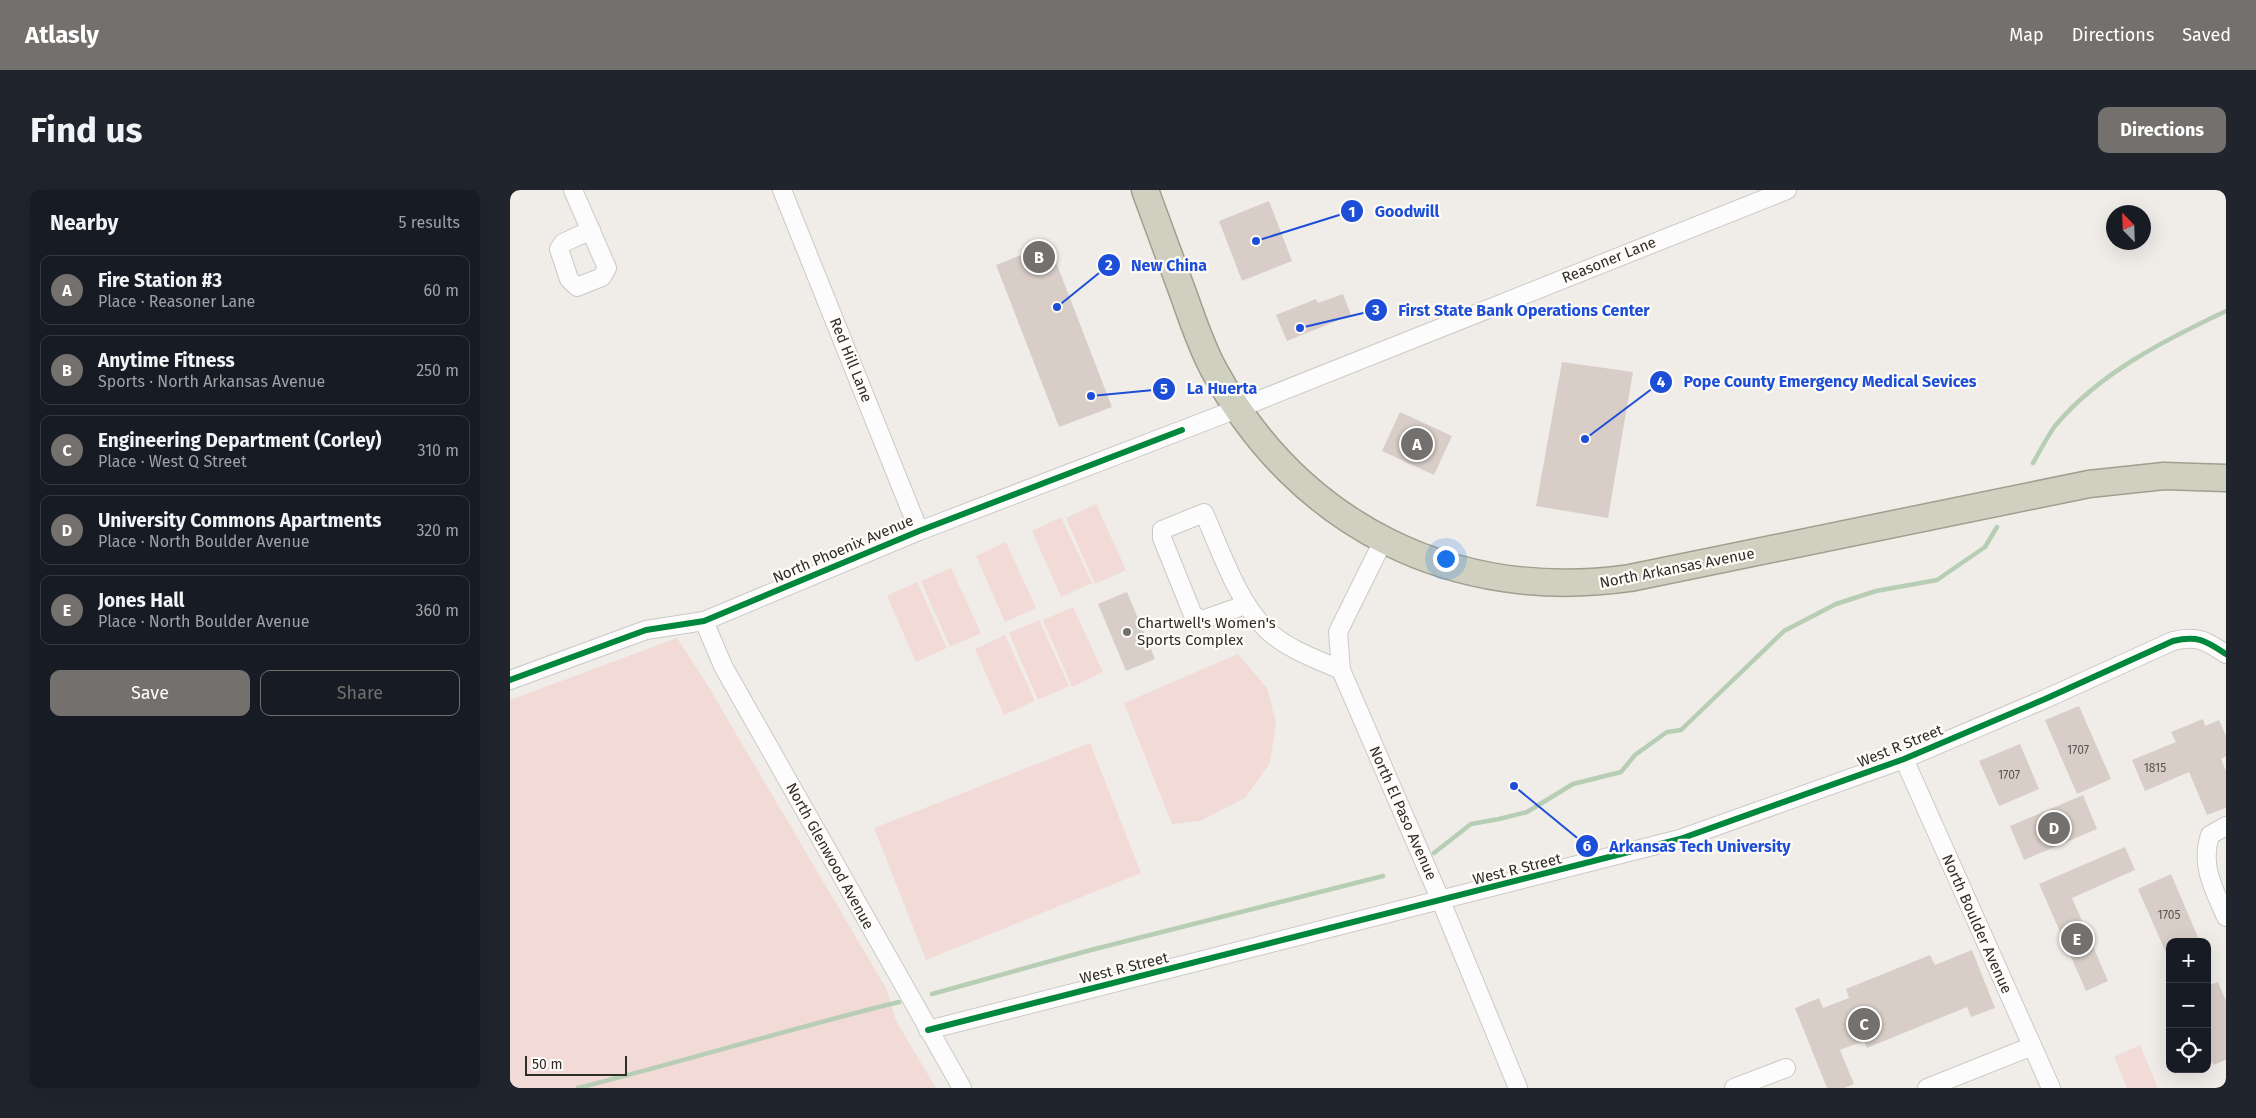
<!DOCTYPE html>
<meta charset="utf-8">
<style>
:root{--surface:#171b24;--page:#20242c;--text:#f1f3f6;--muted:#9ea1a6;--line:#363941;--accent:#73706d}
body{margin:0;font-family:"Fira Sans",sans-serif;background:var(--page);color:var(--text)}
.controls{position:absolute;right:15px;bottom:15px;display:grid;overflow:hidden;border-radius:10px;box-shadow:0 5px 20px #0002}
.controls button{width:45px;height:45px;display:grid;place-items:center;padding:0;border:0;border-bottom:1px solid var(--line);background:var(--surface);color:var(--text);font:25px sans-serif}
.compass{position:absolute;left:1596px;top:15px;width:45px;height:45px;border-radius:50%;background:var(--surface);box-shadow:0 5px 20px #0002;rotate:337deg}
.scale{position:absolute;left:15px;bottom:12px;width:102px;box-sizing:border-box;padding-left:5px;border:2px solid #2f2d2a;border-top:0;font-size:14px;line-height:18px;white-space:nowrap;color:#2f2d2a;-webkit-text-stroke:4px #fffcf7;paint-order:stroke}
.you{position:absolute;left:935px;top:368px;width:18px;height:18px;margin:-12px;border:4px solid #fff;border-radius:50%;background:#1a73e8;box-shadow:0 0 0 8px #1a73e833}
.badge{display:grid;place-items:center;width:32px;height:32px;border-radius:50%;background:var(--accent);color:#fff;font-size:16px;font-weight:700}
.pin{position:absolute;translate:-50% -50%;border:2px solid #fff;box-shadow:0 1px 5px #0006}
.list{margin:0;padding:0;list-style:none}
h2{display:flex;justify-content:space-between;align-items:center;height:65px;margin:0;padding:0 20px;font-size:21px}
h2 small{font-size:16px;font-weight:400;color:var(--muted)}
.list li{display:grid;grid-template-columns:32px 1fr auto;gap:15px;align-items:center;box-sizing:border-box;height:70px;margin:0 10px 10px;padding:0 10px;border:1px solid var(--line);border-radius:10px}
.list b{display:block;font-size:19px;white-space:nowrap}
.list p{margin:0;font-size:16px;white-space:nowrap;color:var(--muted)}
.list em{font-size:16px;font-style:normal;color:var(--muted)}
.actions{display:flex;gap:10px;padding:15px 20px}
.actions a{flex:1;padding:11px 0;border:1px solid var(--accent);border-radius:10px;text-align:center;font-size:18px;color:var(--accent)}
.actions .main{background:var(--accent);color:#fff}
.icon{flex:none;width:28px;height:28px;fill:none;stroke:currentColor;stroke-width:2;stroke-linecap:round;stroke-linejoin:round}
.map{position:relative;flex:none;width:1716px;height:898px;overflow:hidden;border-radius:10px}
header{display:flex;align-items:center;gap:30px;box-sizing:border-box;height:70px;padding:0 25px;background:var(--accent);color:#fff}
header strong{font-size:24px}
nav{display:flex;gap:28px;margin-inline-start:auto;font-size:18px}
.intro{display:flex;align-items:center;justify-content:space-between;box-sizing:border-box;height:120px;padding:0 30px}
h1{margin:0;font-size:35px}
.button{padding:12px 22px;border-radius:10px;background:var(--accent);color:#fff;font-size:18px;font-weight:700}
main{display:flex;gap:30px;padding:0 30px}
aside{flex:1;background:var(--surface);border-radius:10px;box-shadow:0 5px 20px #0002}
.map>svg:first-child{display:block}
.green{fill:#f2dad7}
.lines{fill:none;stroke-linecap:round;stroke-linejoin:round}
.stream{stroke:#b7ceb5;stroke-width:4.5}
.building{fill:#d8cec7}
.minor-casing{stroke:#cbc9c6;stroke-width:20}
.highway-casing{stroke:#a09f8e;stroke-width:29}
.minor{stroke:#fdfcfc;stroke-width:18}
.highway{stroke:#cfd0c0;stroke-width:26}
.cycleway-casing{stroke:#fffcf7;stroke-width:9}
.cycleway{stroke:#00873e;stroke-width:6}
.poi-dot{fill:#73706d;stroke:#fffcf7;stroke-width:2}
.labels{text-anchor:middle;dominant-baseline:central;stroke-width:4.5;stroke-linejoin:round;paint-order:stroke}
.number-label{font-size:12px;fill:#595551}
.street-label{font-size:15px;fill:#2f2d2a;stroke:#fffcf7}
.poi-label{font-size:15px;fill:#2f2d2a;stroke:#fffcf7;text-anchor:start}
.leader{fill:none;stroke:#1d4ed8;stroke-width:2}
.callout-dot{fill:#1d4ed8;stroke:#fffcf7;stroke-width:2}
.mark-label{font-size:15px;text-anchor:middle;font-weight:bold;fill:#fff}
.callout-label{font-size:16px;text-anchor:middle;font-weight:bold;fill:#1d4ed8;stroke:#fffcf7;stroke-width:4.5;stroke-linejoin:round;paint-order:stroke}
</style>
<header>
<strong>Atlasly</strong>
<nav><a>Map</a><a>Directions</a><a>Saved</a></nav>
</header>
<div class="intro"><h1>Find us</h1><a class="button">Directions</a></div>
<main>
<aside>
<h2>Nearby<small>5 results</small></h2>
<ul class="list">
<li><span class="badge">A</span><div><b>Fire Station #3</b><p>Place · Reasoner Lane</p></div><em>60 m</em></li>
<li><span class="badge">B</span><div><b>Anytime Fitness</b><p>Sports · North Arkansas Avenue</p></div><em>250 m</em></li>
<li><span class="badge">C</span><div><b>Engineering Department (Corley)</b><p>Place · West Q Street</p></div><em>310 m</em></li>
<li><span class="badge">D</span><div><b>University Commons Apartments</b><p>Place · North Boulder Avenue</p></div><em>320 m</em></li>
<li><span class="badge">E</span><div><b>Jones Hall</b><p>Place · North Boulder Avenue</p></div><em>360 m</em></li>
</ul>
<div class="actions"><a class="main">Save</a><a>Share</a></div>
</aside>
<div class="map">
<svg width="1716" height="898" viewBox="0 0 1716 898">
<rect width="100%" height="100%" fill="#f0ede9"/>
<g class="green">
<polygon points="586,314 616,380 585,394 556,328"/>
<polygon points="551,327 582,393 551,407 522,341"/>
<polygon points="496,352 526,418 495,432 466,366"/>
<polygon points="441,378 471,443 440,457 411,391"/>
<polygon points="407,392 437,458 406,472 377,406"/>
<polygon points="563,417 593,482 562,497 533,430"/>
<polygon points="529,430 559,496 528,510 499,443"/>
<polygon points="495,445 525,511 494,525 465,459"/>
<polygon points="167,448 195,491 377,800 386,831 426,898 0,898 0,510"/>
<polygon points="728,464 757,498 766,533 760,573 735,608 690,631 662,634 614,513"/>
<polygon points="580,553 631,683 416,770 364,638"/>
<polygon points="1630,855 1648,898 1617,898 1604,867"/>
</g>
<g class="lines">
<g class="stream">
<path d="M 1523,273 C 1530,261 1537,247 1545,236 C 1589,183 1655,150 1716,121"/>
<polyline points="924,663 961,634 989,629 1017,622 1063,594 1111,582 1125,565 1157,542 1171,540 1274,441 1326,414 1366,401 1427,390 1475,357 1487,337"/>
<polyline points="422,804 577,761 873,686"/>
<path d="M 68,898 C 176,871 282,838 389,812"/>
</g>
</g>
<g class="building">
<polygon points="759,11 782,71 732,91 709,31"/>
<polygon points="539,54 602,217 549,237 486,75"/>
<polygon points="833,104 841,125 777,151 766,125 806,109 808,113"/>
<polygon points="1052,172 1123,182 1098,328 1026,316"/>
<polygon points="890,222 942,246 924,285 872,261"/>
<polygon points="617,402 645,469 616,481 588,414"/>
<polygon points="1569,516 1601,589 1567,604 1535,530"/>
<polygon points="1693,529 1695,536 1709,530 1716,546 1716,566 1711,569 1716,581 1716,618 1697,625 1679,582 1635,601 1622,570 1666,552 1661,542"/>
<polygon points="1510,554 1529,599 1489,616 1469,571"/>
<polygon points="1573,605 1587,639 1514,670 1500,636"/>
<polygon points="1615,657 1625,680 1562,708 1598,791 1576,801 1529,694"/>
<polygon points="1661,684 1690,752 1660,752 1660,772 1628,699"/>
<polygon points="1462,760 1485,818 1461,827 1457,817 1357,858 1354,851 1330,860 1344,894 1334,898 1317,898 1285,818 1309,808 1313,818 1339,808 1336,799 1420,765 1425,775"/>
<polygon points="1708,792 1716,811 1716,870 1703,875 1697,862 1697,796"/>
</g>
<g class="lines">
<defs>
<g id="minor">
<polyline points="63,0 97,78 92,87 67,97 59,89 49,59 53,53 81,40"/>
<polyline points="272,0 409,341"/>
<polyline points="874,349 828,442 831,480 931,711 1008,898"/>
<path d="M 735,415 L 692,430 L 683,425 L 652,348 L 652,340 L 694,323 C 710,359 728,413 757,440 C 777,459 806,469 831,480"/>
<polyline points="194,431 213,476 452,898"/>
<polyline points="0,490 136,440 194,431 409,341 727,219 1277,0"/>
<polyline points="1394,569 1541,898"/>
<path d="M 1716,636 L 1700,645 C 1690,676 1704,699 1716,727"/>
<path d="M 418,840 L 1170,649 L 1394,569 L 1535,509 L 1663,451 C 1688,445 1696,451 1716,464"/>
<polyline points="1224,898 1276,878"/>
<polyline points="1417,898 1522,856"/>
</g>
<path id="highway" d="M 635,0 C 648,35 661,71 674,106 C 683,131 691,156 704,180 C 789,336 944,413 1120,388 L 1579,294 L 1654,286 L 1716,288"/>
</defs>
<use href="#minor" class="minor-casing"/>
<use href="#highway" class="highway-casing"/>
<use href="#minor" class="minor"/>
<use href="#highway" class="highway"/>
<defs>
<g id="cycleway">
<polyline points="0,490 136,440 194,431 409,341 672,240"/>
<path d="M 418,840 L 1170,649 L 1394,569 L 1535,509 L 1663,451 C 1688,445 1696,451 1716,464"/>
</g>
</defs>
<use href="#cycleway" class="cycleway-casing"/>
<use href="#cycleway" class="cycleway"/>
</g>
<circle class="poi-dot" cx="617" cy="442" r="5"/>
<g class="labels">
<g class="number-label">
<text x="1568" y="560">1707</text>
<text x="1645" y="578">1815</text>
<text x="1499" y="585">1707</text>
<text x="1659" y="725">1705</text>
</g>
<g class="street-label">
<text transform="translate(1099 70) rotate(-22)">Reasoner Lane</text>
<text transform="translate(341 170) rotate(68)">Red Hill Lane</text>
<text transform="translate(333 359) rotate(-23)">North Phoenix Avenue</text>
<text transform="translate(1167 378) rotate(-11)">North Arkansas Avenue</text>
<text transform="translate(1390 556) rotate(-22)">West R Street</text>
<text transform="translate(893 623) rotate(66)">North El Paso Avenue</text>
<text transform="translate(320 666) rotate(61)">North Glenwood Avenue</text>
<text transform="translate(1007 679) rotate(-14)">West R Street</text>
<text transform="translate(1467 734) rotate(66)">North Boulder Avenue</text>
<text transform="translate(614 778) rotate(-14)">West R Street</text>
</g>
<g class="poi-label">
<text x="627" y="433">Chartwell's Women's<tspan x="627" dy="17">Sports Complex</tspan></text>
</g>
</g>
<path class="leader" d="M746 51L842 21M547 117L599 75M790 138L866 120M1075 249L1151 192M581 206L654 199M1004 596L1077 656"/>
<g class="callout-dot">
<circle cx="746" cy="51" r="5"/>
<circle cx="547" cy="117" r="5"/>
<circle cx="790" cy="138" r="5"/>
<circle cx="1075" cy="249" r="5"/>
<circle cx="581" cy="206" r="5"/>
<circle cx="1004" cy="596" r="5"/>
<circle cx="842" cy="21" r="12"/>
<circle cx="599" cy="75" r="12"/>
<circle cx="866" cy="120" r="12"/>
<circle cx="1151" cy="192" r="12"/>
<circle cx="654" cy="199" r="12"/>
<circle cx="1077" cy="656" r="12"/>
</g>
<g class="mark-label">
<text x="842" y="27">1</text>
<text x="599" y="80">2</text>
<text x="866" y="125">3</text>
<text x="1151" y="197">4</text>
<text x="654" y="204">5</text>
<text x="1077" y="661">6</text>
</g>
<g class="callout-label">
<text x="897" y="27">Goodwill</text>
<text x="659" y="81">New China</text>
<text x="1014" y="126">First State Bank Operations Center</text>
<text x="1320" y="197">Pope County Emergency Medical Sevices</text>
<text x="712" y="204">La Huerta</text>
<text x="1190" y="662">Arkansas Tech University</text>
</g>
</svg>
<div class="controls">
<button>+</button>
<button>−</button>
<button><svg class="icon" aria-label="locate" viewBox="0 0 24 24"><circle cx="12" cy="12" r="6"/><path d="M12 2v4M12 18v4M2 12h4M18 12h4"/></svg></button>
</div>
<svg class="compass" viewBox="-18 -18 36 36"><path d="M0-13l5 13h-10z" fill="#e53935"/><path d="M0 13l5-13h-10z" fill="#9ea1a6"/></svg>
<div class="scale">50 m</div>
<div class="you"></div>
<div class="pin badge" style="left:907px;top:254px">A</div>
<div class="pin badge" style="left:529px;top:67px">B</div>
<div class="pin badge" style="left:1354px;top:834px">C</div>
<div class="pin badge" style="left:1544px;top:638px">D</div>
<div class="pin badge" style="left:1567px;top:749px">E</div>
</div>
</main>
